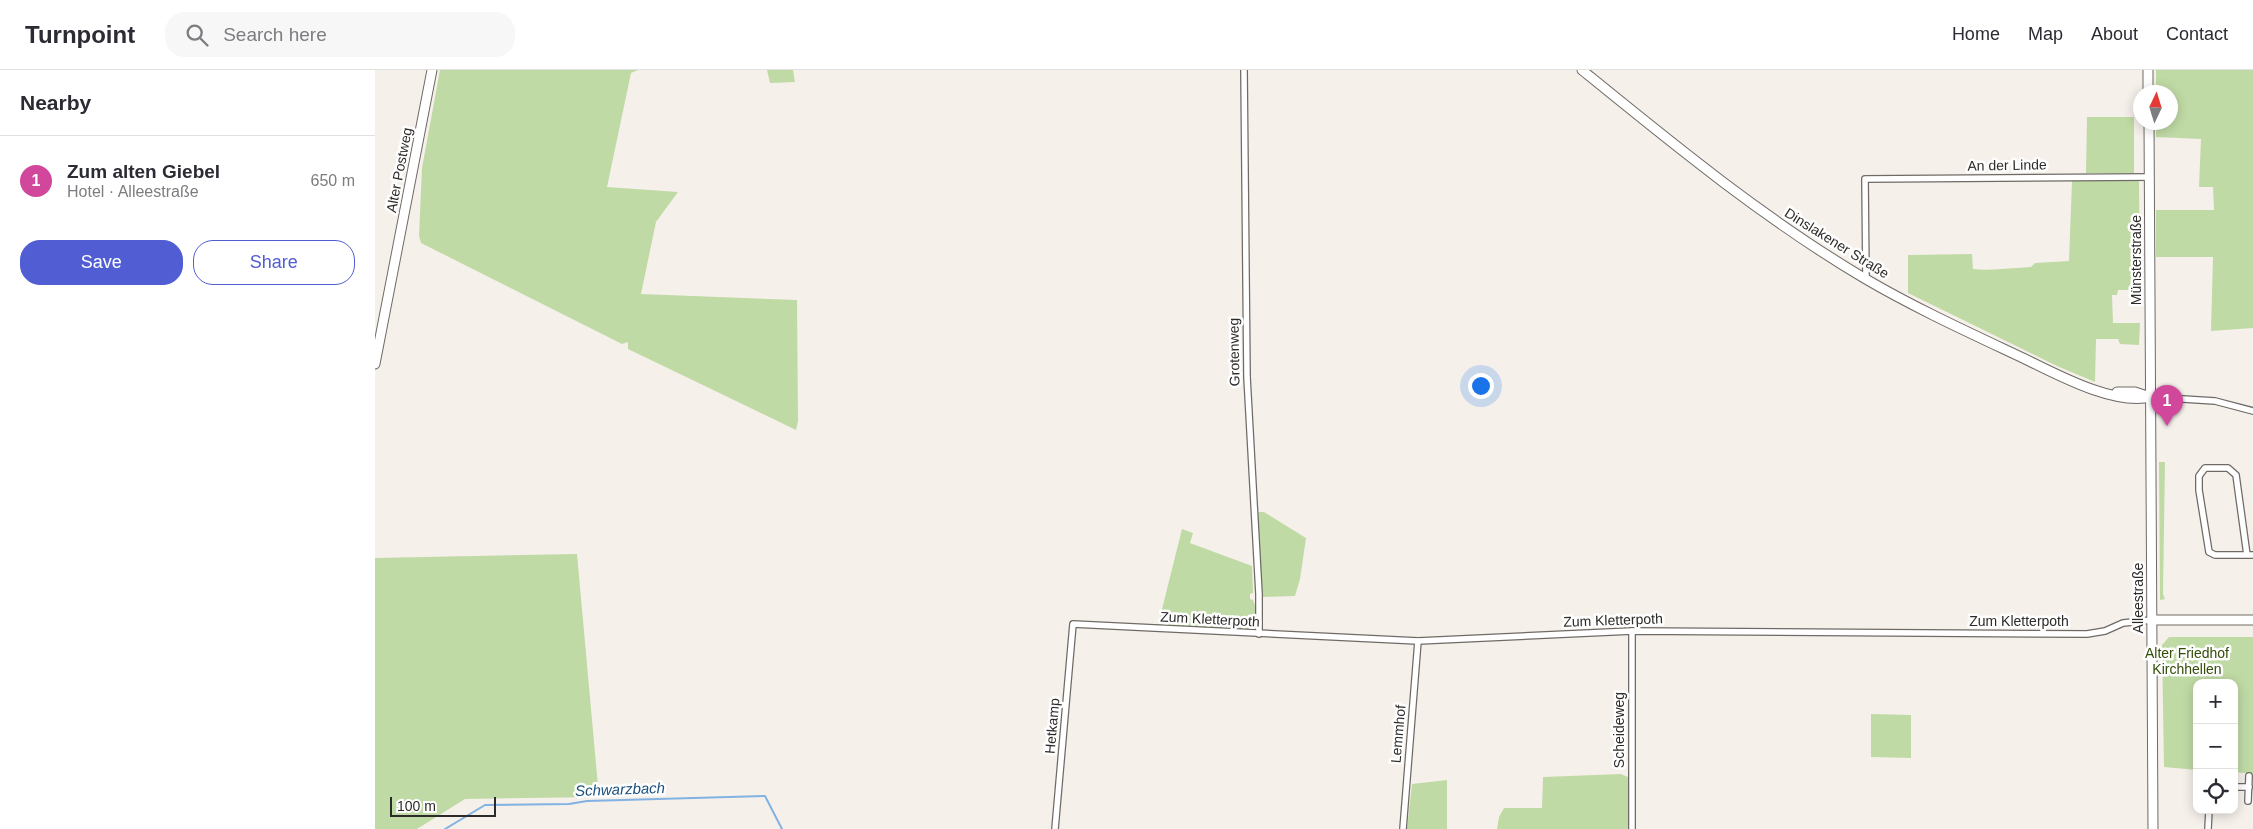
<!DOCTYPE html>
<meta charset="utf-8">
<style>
:root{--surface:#fff;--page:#f7f7f7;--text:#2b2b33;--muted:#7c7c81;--line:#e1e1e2;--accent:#505dd3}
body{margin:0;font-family:Helvetica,sans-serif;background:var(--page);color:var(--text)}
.controls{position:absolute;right:15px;bottom:15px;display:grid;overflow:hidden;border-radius:10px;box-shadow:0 2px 12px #0003}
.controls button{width:45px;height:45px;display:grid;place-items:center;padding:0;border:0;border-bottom:1px solid var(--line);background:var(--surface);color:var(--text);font:25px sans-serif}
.compass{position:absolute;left:1758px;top:15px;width:45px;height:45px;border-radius:50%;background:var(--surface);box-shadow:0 2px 12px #0003;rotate:4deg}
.scale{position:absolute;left:15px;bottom:12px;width:106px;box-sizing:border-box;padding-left:5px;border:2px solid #2d2b29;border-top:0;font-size:14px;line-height:18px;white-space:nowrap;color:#2d2b29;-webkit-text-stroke:4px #fefefe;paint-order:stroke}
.you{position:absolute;left:1105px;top:315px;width:18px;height:18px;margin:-12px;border:4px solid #fff;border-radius:50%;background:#1a73e8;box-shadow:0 0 0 8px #1a73e833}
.badge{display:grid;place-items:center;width:32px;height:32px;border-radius:50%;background:var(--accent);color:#fff;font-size:16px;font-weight:700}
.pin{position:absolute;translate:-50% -41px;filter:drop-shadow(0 1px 2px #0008)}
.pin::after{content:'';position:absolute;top:26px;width:18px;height:15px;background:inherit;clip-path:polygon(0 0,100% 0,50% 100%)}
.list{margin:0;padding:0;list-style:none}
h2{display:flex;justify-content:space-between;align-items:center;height:65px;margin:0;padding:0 20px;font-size:21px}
h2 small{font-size:16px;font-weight:400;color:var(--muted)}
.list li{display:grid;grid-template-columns:32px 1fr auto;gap:15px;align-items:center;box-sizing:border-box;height:90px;padding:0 20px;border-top:1px solid var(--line)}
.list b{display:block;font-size:19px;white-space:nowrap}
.list p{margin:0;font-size:16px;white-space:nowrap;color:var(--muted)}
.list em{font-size:16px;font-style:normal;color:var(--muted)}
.actions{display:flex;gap:10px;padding:15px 20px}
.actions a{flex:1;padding:11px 0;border:1px solid var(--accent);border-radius:20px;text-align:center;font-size:18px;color:var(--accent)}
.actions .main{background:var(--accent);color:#fff}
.icon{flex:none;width:28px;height:28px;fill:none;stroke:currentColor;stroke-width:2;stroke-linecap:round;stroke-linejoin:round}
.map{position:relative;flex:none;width:1878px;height:759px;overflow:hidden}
header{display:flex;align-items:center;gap:30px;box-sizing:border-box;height:70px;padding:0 25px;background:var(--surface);border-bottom:1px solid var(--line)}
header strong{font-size:24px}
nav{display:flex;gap:28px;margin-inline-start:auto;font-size:18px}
.search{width:350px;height:45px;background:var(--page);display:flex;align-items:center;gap:12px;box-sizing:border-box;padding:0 18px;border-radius:20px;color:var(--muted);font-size:19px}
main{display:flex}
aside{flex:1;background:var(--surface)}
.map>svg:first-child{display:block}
.green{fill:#c0daa5}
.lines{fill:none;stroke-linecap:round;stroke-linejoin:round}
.stream{stroke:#81b2e3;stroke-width:2}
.street-casing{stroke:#6f6a65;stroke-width:8}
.secondary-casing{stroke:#6f6a65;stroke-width:11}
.street{stroke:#fff;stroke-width:5.5}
.secondary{stroke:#fff;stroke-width:9}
.labels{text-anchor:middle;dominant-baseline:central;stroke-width:5;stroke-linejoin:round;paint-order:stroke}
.street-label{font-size:14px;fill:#2d2b29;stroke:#fefefe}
.park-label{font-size:14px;fill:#334c08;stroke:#fefefe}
.water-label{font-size:15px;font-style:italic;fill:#1b507e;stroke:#fefefe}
</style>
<header>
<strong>Turnpoint</strong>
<div class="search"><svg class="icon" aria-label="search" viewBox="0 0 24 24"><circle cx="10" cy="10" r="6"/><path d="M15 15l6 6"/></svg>Search here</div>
<nav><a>Home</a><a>Map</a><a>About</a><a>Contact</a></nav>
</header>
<main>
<aside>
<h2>Nearby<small></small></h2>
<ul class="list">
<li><span class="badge" style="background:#d1479c">1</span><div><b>Zum alten Giebel</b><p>Hotel · Alleestraße</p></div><em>650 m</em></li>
</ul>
<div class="actions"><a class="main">Save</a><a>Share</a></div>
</aside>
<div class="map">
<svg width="1878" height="759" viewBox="0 0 1878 759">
<rect width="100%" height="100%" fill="#f6f0eb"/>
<g class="green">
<polygon points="65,0 263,0 256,3 232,117 303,122 281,152 266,224 422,230 423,351 421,360 253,279 253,272 247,274 46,173 44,166 47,98"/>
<polygon points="392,0 418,0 420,12 395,13"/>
<polygon points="1781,0 1878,0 1878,258 1836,261 1838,187 1781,187 1781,140 1839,140 1838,117 1824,117 1826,69 1781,67 1781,53 1796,52 1796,22 1781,22"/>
<polygon points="1712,47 1759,47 1759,103 1711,103"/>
<path d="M 1734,110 L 1764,111 L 1765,220 L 1743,220 L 1742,225 L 1737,225 L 1738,253 L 1765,253 L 1764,275 L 1745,274 L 1743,269 L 1721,269 L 1720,312 L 1682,296 L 1533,223 L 1533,185 L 1597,184 L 1598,199 C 1616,201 1637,198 1656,197 L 1660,193 L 1694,191 L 1697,111 Z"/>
<polygon points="1784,392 1790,392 1788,524 1790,529 1785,530"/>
<polygon points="884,442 889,442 931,468 925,509 920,526 887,527 883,443"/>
<path d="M 807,459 L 818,463 L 815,473 L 877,496 L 878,523 L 875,524 L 875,529 L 878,530 C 882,539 883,552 876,560 L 783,555 Z"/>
<polygon points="202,484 224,727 90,729 42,759 0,759 0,488"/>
<polygon points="1794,567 1878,567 1878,704 1859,702 1859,613 1822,613 1822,700 1789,697 1787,575"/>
<polygon points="1496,644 1536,645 1536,688 1496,687"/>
<polygon points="1246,704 1253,707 1253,759 1122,759 1124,747 1129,738 1167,738 1168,707"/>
<polygon points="1072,710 1072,759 1032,759 1037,714"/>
</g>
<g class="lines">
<polyline class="stream" points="70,759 110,735 194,734 212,731 390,726 407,759"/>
<defs>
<g id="street">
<polyline points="869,0 872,307 884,524 884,564"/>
<polyline points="1491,209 1490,109 1774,107"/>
<polyline points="1776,327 1840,331 1878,341"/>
<polyline points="1872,485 1861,405 1853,398 1830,398 1824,406 1824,420 1834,482 1840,485 1878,485"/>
<polyline points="1859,717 1874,717"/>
<polyline points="1873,731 1874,706"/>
<polyline points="680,759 698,554 1043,571 1257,561 1712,564 1730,561 1748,553 1777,550"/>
<polyline points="1028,759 1043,571"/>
<polyline points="1257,759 1257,561"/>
<polyline points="1833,759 1834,740"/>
</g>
<g id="secondary">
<path d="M 1207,0 C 1298,74 1388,148 1489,208 C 1540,238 1595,263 1648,288 C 1681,304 1739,336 1776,327"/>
<polyline points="1773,0 1773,22"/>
<polyline points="1774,52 1778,759"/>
<polyline points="0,294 57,0"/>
<polyline points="1742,322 1760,322 1775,327"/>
<polyline points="1777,550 1878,550"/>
</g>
</defs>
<use href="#street" class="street-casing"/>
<use href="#secondary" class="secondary-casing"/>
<use href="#street" class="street"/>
<use href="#secondary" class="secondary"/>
</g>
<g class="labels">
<g class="street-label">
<text transform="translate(1632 95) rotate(-1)">An der Linde</text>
<text transform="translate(24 100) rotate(-79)">Alter Postweg</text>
<text transform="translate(1462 173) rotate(32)">Dinslakener Straße</text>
<text transform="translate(1761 190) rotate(-90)">Münsterstraße</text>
<text transform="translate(859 282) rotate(-91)">Grotenweg</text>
<text transform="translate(1763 528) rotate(-90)">Alleestraße</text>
<text transform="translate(835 549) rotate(3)">Zum Kletterpoth</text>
<text transform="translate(1238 550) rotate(-2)">Zum Kletterpoth</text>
<text x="1644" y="551">Zum Kletterpoth</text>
<text transform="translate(677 656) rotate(-85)">Hetkamp</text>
<text transform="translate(1244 660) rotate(-90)">Scheideweg</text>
<text transform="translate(1023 664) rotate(-85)">Lemmhof</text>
</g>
<g class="park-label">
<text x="1812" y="583">Alter Friedhof<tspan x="1812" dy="16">Kirchhellen</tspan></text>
</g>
<g class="water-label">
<text transform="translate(245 719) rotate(-2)">Schwarzbach</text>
</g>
</g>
</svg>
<div class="controls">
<button>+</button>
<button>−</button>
<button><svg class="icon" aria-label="locate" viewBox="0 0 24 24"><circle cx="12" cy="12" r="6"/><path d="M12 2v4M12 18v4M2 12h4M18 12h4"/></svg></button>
</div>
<svg class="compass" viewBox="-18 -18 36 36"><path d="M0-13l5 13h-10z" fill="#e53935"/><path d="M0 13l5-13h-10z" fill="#7c7c81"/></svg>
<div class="scale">100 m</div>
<div class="you"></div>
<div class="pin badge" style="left:1792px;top:356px;background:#d1479c">1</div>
</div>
</main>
